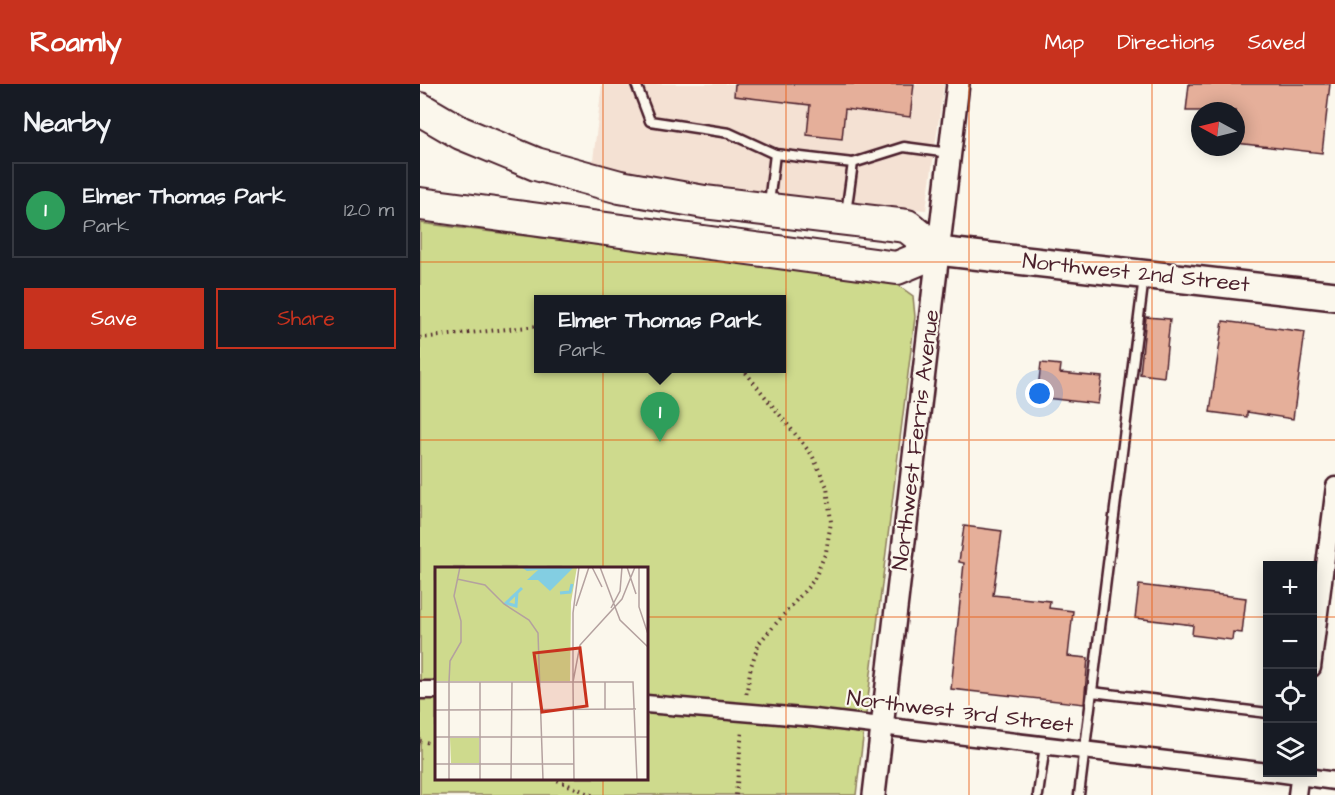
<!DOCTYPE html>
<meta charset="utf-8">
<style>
:root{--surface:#171b24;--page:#20242c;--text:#f1f3f6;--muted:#9ea1a6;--line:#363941;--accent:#c8321e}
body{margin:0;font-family:"Architects Daughter",sans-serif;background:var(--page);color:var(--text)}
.controls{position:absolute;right:18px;bottom:18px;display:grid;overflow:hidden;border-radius:0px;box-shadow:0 3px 15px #0003}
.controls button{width:54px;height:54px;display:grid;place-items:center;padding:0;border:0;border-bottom:2px solid var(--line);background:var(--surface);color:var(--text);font:30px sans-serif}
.compass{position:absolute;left:771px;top:18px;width:54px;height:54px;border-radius:50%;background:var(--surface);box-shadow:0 3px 15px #0003;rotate:277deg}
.you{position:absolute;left:620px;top:310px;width:21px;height:21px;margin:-15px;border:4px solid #fff;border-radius:50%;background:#1a73e8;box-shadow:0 0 0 9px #1a73e833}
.badge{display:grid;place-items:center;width:39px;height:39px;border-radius:50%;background:var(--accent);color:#fff;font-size:20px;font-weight:700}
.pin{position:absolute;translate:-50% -50px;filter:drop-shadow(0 2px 3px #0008)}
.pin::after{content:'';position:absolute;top:32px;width:21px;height:18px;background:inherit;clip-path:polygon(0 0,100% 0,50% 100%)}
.popup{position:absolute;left:114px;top:211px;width:252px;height:78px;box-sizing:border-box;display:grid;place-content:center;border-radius:0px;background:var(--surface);filter:drop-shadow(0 2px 4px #0005);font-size:20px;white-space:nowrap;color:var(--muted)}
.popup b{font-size:22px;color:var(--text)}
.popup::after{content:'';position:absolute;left:50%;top:100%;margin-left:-12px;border:12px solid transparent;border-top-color:var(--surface)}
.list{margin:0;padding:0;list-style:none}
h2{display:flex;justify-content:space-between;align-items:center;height:78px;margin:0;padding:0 24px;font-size:26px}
h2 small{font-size:20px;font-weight:400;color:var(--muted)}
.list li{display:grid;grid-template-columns:39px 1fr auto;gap:18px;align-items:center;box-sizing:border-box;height:96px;margin:0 12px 12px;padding:0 12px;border:2px solid var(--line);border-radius:0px}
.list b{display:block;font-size:22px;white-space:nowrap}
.list p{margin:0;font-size:20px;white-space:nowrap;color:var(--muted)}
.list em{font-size:20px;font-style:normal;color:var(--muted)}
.actions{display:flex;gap:12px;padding:18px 24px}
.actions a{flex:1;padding:14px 0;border:2px solid var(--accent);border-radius:0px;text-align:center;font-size:21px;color:var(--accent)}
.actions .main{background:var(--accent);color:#fff}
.icon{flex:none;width:33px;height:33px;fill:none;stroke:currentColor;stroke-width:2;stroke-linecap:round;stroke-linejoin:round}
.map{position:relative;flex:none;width:915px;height:711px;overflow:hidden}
header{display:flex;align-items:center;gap:36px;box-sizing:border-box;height:84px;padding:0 30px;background:var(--accent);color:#fff}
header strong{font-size:28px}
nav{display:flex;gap:33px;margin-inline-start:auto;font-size:21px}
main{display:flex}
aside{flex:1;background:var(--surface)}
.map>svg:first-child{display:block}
.built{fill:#f4e1d3}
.green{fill:#ceda8d;stroke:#8c7c5c;stroke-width:1.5;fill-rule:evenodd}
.building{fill:#e5af9a;stroke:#4a1f2b;stroke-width:1.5}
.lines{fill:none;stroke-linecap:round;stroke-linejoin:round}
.service-casing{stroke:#4a1f2b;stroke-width:13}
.minor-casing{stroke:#4a1f2b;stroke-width:21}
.tertiary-casing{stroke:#4a1f2b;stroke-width:26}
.primary-casing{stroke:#4a1f2b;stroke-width:32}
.motorway-casing{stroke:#4a1f2b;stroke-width:36}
.path{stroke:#4a1f2b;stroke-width:4;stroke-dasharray:1.5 4.5;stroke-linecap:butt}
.service{stroke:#fbf7ec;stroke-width:8}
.minor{stroke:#fbf7ec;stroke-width:16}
.tertiary{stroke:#fbf7ec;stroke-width:21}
.primary{stroke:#fbf7ec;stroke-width:27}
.motorway{stroke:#fbf7ec;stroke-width:32}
.grid{fill:none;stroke:#e8590c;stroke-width:1.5;stroke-opacity:0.55}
.labels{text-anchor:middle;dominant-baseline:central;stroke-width:4.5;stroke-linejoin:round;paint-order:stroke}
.street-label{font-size:22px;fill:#4a1f2b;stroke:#fbf7ec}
.inset-river{fill:none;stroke:#83cee2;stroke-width:3}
.inset-road{fill:none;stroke:#b4a19f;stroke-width:1.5}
.view{fill:#c8321e;fill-opacity:0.15;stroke:#c8321e;stroke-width:3}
.inset-edge{fill:none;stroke:#4a1f2b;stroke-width:3}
</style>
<header>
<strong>Roamly</strong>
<nav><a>Map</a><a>Directions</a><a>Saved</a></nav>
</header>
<main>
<aside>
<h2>Nearby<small></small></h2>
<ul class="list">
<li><span class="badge" style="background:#2e9e5b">1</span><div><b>Elmer Thomas Park</b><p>Park</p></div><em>120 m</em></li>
</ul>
<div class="actions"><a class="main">Save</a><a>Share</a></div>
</aside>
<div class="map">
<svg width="915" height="711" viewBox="0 0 915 711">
<rect width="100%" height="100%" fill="#fbf7ec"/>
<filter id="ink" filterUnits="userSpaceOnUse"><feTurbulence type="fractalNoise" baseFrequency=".0167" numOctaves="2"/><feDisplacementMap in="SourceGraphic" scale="12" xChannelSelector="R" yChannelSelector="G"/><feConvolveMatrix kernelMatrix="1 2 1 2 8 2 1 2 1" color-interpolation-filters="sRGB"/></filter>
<g filter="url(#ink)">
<polygon class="built" points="182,0 524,0 506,126 334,112 172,85"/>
<path class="green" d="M 0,139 L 472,197 L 493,212 L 495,233 L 436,711 L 0,711 ZM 118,216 L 362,216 L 362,284 L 118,284 ZM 16,484 L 226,484 L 226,694 L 16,694 Z"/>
<g class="building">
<polygon points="315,0 494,0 490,33 425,25 422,55 387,51 390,21 314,12"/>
<polygon points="769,0 910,0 902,69 816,59 816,27 766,27"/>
<polygon points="726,233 750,235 744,293 720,290"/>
<polygon points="803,237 885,248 873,335 827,328 827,333 790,328"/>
<polygon points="621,279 641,281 640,289 682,293 678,320 617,313"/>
<polygon points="544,442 582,447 573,511 630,517 629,524 653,527 648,572 668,574 664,620 531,605 544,479 539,478"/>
<polygon points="719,501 826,514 822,549 813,548 812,556 772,551 773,541 715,534"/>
</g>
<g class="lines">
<defs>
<g id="service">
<polyline points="216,0 230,37 309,49 355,70 433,79 484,63 529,69"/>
<polyline points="349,119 355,70"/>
<polyline points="426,129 433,79"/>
<polyline points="672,608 848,629"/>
<polyline points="618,711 625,661"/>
<polyline points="659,711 724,193"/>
</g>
<g id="minor">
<polyline points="892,584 915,402"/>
<polyline points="0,606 16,606"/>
<polyline points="226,620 394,634 848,688"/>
<polyline points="850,688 915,697"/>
<polyline points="877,711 880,688"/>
</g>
<polyline id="tertiary" points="454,711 538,0"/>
<polyline id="primary" points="518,167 915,212"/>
<polyline id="motorway" points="0,25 41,49 116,80 200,103 284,118 487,142 518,167 477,184 0,120"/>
</defs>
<use href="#service" class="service-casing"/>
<use href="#minor" class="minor-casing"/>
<use href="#tertiary" class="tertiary-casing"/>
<use href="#primary" class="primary-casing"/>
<use href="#motorway" class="motorway-casing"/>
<g class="path">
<polyline points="0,254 118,242"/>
<polyline points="322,284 392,371 407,403 411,438 406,468 394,496 339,559 331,582 326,612"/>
<polyline points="0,657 16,660"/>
<polyline points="132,694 172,711"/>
<polyline points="316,711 322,646"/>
</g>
<use href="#service" class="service"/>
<use href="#minor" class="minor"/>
<use href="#tertiary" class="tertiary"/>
<use href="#primary" class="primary"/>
<use href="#motorway" class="motorway"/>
</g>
</g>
<path class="grid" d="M 183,0 L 183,484M 366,0 L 366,711M 549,0 L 549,711M 732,0 L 732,711M 0,178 L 915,178M 0,356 L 915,356M 0,533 L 16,533M 226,533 L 848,533M 892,533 L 915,533M 183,694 L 183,711"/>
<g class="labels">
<g class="street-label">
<text transform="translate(716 189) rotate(6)">Northwest 2nd Street</text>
<text transform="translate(496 356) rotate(-83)">Northwest Ferris Avenue</text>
<text transform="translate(540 628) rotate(7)">Northwest 3rd Street</text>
</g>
</g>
<g transform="translate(15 483)">
<rect width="213" height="213" fill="#fbf7ec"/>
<path d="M 0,0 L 142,0 L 136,35 L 135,114 L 0,114 ZM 15,171 L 44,171 L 44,196 L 16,196 Z" fill="#ceda8d"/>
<path d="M 86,0 L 139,0 L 115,24 L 103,13 L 92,13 L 103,3 L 92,4 Z" fill="#83cee2"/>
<path class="inset-river" d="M 82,26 L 81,39 L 71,36 L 87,21M 125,26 L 135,25 L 137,17"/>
<path class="inset-road" d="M 144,0 L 138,46 L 138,115 L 145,78 L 187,32 L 200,0M 157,0 L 167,20M 165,0 L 185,53 L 213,80M 192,0 L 201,27M 204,0 L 204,40 L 213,67M 22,12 L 50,18 L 69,37 L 94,53 L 103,66 L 108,213M 141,39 L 154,0M 176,41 L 185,24 L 187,0M 0,115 L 198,115 L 202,213M 14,115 L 15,94 L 26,75 L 26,54 L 19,29 L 25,0M 45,115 L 45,213M 138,115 L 139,213M 170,115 L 170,142M 0,143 L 201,142M 0,170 L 213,170M 0,197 L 139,197M 14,213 L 14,115M 76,213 L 77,115"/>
<path class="view" d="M 145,81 L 152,139 L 107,145 L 99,86 Z"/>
<rect width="213" height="213" class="inset-edge"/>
</g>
</svg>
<div class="controls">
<button>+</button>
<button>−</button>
<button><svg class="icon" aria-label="locate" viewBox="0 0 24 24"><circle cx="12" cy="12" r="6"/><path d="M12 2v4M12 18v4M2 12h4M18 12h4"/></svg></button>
<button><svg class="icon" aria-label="layers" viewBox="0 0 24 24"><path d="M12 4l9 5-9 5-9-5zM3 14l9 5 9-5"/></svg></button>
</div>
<svg class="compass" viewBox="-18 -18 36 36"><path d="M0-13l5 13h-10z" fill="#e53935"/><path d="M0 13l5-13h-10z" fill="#9ea1a6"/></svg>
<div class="you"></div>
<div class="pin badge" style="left:240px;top:358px;background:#2e9e5b">1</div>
<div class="popup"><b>Elmer Thomas Park</b>Park</div>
</div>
</main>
